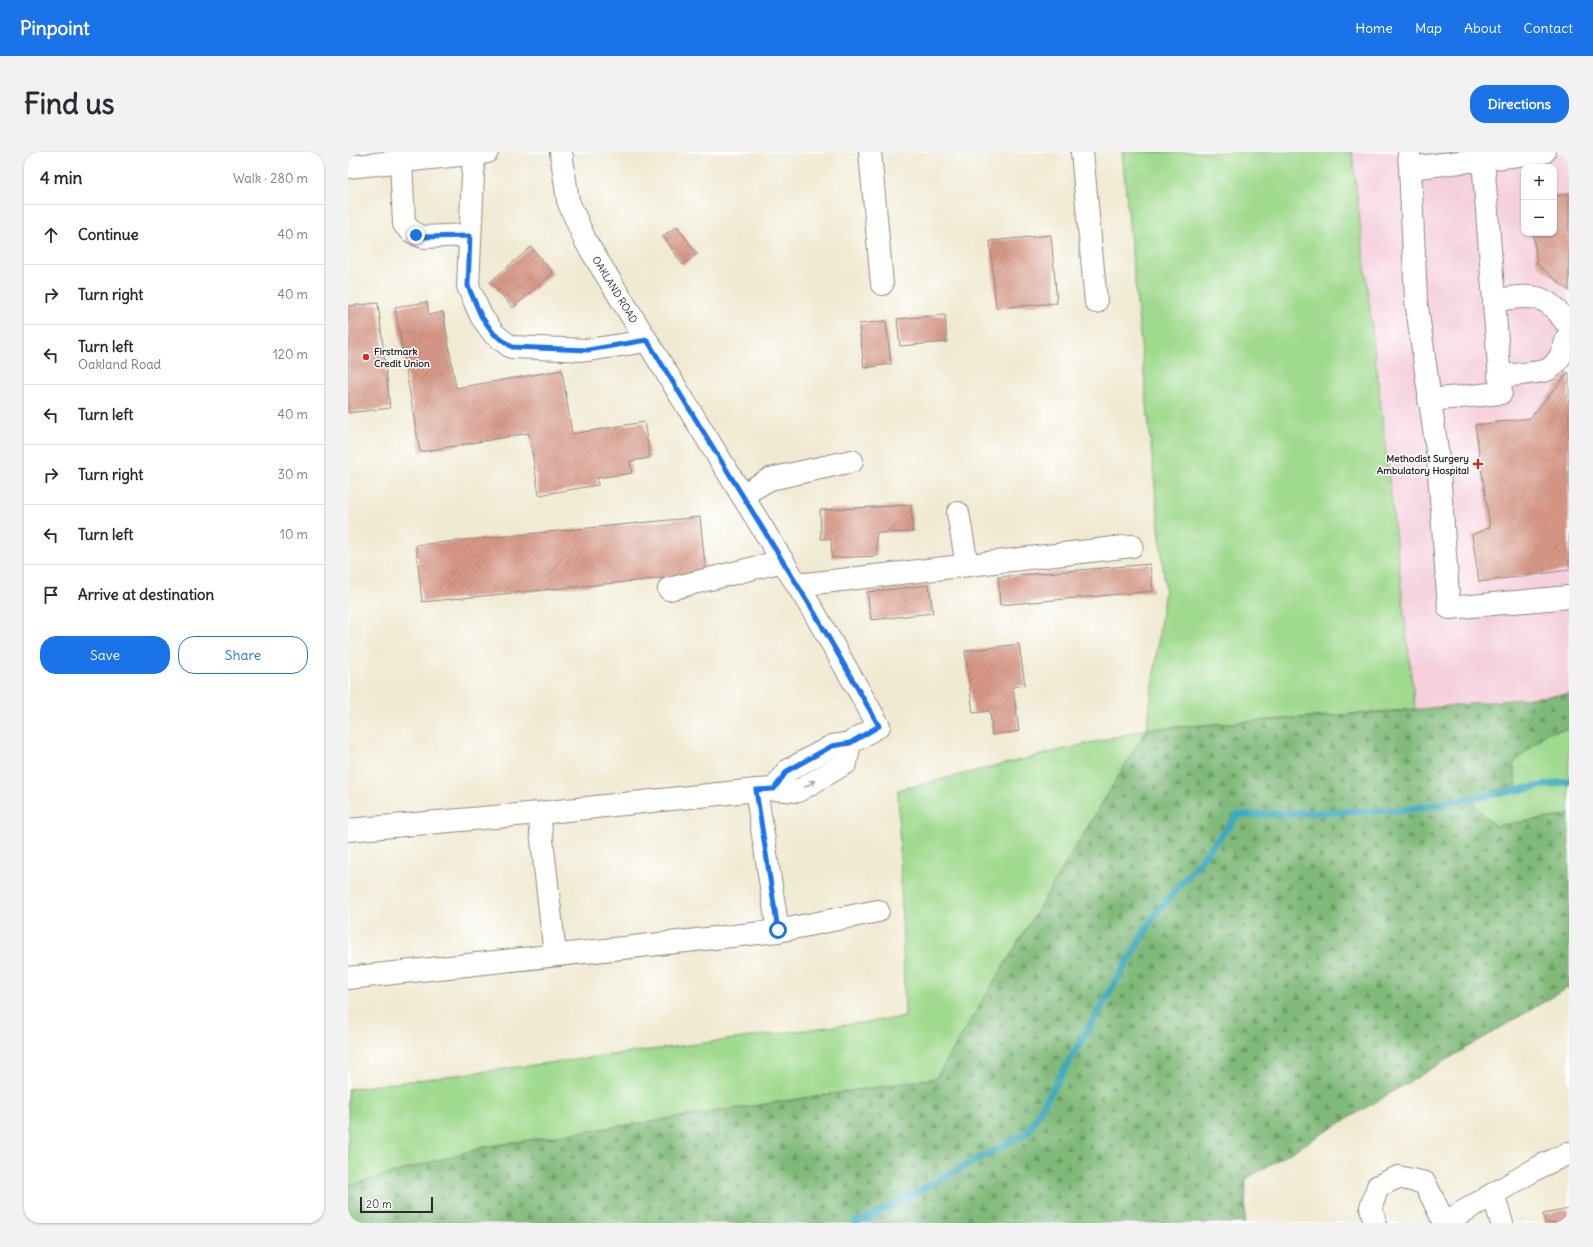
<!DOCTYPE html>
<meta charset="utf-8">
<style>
:root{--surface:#fff;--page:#f2f2f3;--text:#2b2b33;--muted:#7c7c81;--line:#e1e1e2;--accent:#1a73e8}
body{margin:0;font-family:Delius,sans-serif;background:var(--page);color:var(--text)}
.controls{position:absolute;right:12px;top:12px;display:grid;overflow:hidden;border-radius:8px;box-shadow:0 1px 3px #0004}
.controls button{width:36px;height:36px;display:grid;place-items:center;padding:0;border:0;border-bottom:1px solid var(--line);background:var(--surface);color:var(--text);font:20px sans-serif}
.scale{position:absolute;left:12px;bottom:10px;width:73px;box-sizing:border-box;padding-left:4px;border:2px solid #2b2b2b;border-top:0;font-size:11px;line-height:14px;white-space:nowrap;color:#2b2b2b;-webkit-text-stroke:3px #fff;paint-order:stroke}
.stop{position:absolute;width:12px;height:12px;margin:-9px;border:3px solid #1a73e8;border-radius:50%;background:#fff}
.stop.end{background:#1a73e8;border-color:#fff;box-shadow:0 1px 4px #0008}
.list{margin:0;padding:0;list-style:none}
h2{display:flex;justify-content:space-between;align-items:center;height:52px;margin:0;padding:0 16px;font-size:17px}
h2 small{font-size:13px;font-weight:400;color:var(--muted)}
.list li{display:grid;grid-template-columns:26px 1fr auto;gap:12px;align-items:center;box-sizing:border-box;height:60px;padding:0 16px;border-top:1px solid var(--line)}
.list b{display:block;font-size:15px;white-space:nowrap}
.list p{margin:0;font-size:13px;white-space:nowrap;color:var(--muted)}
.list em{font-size:13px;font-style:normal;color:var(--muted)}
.actions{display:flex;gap:8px;padding:12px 16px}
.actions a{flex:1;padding:9px 0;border:1px solid var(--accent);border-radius:16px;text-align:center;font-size:14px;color:var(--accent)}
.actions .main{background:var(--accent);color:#fff}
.icon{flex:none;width:22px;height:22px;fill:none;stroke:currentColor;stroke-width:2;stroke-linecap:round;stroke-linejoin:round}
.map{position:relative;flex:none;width:1221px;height:1071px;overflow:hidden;border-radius:16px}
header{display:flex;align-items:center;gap:24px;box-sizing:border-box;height:56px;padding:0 20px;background:var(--accent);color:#fff}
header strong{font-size:19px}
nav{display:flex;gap:22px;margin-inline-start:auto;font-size:14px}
.intro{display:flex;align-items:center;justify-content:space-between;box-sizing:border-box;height:96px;padding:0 24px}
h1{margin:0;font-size:28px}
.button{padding:10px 18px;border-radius:16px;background:var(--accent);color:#fff;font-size:14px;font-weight:700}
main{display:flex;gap:24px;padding:0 24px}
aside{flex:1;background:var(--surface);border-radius:16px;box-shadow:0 1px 3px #0004}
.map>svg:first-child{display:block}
.built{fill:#f5cfdb;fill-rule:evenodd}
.grass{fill:#a0da8e;stroke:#66825c}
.forest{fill:url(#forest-firs);stroke:#567252}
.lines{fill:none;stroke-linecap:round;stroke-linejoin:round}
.stream{stroke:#3eaabe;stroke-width:7}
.building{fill:url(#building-hatch)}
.minor-casing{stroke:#8e8a7e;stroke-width:24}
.major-casing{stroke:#8e8a7e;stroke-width:24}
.minor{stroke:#fff;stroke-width:22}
.major{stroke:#fff;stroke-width:22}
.oneway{stroke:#a0a0a0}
.route{stroke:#1a73e8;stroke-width:5}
.poi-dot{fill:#c8321e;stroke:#fff;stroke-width:1.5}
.labels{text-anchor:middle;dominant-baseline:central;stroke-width:3;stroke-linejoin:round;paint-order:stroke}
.street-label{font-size:10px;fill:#2b2b2b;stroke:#fff}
.poi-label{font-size:10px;font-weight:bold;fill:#2b2b2b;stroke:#fff;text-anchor:start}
</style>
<header>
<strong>Pinpoint</strong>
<nav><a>Home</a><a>Map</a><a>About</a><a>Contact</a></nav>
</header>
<div class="intro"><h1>Find us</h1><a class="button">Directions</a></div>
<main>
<aside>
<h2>4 min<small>Walk · 280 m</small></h2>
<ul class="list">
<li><svg class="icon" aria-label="ahead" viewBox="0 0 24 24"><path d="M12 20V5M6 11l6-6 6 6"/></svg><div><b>Continue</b></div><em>40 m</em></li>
<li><svg class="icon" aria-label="right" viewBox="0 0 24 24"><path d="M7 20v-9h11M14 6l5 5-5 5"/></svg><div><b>Turn right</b></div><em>40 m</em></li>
<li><svg class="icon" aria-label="left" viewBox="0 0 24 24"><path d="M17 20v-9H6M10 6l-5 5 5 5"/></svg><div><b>Turn left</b><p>Oakland Road</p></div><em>120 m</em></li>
<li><svg class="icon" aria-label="left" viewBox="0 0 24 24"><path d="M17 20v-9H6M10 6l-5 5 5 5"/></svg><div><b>Turn left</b></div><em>40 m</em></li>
<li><svg class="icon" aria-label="right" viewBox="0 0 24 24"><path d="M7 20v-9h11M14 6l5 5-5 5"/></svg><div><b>Turn right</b></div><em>30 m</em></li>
<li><svg class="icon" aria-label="left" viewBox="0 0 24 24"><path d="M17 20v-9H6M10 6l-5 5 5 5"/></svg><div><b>Turn left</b></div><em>10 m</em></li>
<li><svg class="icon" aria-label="arrive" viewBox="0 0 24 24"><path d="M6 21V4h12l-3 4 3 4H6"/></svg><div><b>Arrive at destination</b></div></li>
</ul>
<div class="actions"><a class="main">Save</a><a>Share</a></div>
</aside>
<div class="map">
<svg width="1221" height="1071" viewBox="0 0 1221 1071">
<defs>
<pattern id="forest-firs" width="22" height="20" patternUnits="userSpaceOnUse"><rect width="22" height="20" fill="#80ba79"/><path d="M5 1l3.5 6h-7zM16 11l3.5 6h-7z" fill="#699763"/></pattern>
<pattern id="building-hatch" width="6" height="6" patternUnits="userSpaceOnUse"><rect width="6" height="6" fill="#d89886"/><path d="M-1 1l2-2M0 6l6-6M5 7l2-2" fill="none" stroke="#af7c6e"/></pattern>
</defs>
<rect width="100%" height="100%" fill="#fff"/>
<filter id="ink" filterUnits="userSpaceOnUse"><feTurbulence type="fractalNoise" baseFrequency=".025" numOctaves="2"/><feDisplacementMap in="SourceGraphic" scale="8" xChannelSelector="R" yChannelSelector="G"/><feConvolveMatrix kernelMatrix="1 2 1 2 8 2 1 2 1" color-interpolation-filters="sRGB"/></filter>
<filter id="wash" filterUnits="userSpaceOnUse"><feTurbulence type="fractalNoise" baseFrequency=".012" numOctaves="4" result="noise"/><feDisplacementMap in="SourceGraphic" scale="16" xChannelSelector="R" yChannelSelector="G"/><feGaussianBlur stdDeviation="0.9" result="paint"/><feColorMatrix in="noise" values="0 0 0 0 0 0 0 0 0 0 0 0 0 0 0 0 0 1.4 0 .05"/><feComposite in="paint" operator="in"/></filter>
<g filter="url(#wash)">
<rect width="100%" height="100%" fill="#f0ead2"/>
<path class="built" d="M 1004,0 L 1221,0 L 1221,542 L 1067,557 ZM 1176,15 L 1206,15 L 1206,81 L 1176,81 Z"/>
<g class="grass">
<polygon points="774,0 1004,0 1067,557 799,577 588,926 136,995 0,1034 0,937 557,865 550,638 799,577 817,436"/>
<polygon points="1221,577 1221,663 1146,674 1119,645 1169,633 1164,612 1199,580"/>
</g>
<polygon class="forest" points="1221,542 1221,577 1199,580 1165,612 1169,633 1120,645 1146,674 1221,663 1221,835 898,1027 897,1071 0,1071 0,1034 136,995 588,926 799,577 1041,560"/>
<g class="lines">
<polyline class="stream" points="507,1071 522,1065 679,981 807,763 890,663 1056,658 1221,629"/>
</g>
<g id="blocks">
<g class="building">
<polygon points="1221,42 1221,139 1189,112 1185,81 1206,81 1206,44"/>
<polygon points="329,74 349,102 335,113 315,84"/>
<polygon points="703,83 709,151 648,156 642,89"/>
<polygon points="183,95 205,121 165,156 142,130"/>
<polygon points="79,150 81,163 95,160 108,236 214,218 224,282 296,270 302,306 282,309 284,321 249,326 250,333 191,343 181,281 72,300 47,155"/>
<polygon points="30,151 42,256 0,261 0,154"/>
<polygon points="597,163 599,190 552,194 549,167"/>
<polygon points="538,169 543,212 516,216 511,172"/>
<polygon points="1221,220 1221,418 1131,430 1124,383 1142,375 1127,273 1182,266"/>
<polygon points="563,353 565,380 528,381 529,404 484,406 483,387 473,387 472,358"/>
<polygon points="352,365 358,422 74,450 68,393"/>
<polygon points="802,412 805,439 652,453 650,425"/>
<polygon points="581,433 585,461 523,468 519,440"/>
<polygon points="671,492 677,533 665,535 671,579 644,583 642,559 625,561 617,499"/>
<polygon points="1221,1057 1221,1071 1197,1071 1195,1062"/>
</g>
</g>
</g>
<g filter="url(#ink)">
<use href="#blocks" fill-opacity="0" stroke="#8e8a7e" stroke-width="1"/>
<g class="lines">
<defs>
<g id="minor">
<path id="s1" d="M 213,0 L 220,49 L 238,90 L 466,460 L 531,574 L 502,591 L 484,594 L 439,619 L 426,637"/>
<polyline points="522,0 534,132"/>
<polyline points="734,0 748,150"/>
<polyline points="1061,0 1062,16 1196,0"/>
<polyline points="126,1 120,134 133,164 146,182 163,195 240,198 299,189"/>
<path d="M 53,9 L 56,72 C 61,79 67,82 75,85 L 122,83"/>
<polyline points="1062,16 1068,148 1090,306 1101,456 1221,445"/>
<path d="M 1146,148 C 1178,145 1195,137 1216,168"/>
<path d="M 1151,224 C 1161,223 1192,221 1199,218 C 1211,212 1216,198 1219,186"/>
<polyline points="1081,248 1153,241 1135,7"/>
<polyline points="394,343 422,327 504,309"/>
<polyline points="610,361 619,413"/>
<polyline points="450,433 784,394"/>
<polyline points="321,437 435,409"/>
<polyline points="408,638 430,779"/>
<polyline points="191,661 207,803"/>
<polyline points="0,678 191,661 408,638 426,637 450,639 498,611 502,591"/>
<polyline points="0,826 430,779 530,759"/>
<polyline points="1145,1042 1154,1071"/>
<polyline points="1027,1071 1023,1055 1030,1034 1050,1025 1077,1031 1096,1070 1095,1071"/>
<polyline points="1096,1071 1193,1014 1221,1001"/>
</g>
<polyline id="major" points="0,15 139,0"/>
</defs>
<use href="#minor" class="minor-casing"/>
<use href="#major" class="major-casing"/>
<use href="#minor" class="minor"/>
<use href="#major" class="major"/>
</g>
<defs><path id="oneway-shaft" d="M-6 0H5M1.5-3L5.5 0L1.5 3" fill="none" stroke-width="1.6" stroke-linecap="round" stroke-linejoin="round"/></defs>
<use class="oneway" href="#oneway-shaft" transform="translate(462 632) rotate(-31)"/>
</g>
<g class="lines" filter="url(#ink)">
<polyline class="route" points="68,83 75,85 122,84 120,134 133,164 146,182 164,195 240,198 299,188 466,460 531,574 502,591 484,594 439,619 426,637 408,638 430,778"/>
</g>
<g class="poi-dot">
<circle cx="18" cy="205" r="4"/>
<path d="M1128 306h4v4h4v4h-4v4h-4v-4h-4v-4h4z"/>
</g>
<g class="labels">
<g class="street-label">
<text stroke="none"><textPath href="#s1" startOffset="150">OAKLAND ROAD</textPath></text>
</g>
<g class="poi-label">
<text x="26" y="199">Firstmark<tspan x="26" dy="12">Credit Union</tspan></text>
<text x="1121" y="306" text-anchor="end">Methodist Surgery<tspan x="1121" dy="12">Ambulatory Hospital</tspan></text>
</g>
</g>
</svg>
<div class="controls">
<button>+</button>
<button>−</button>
</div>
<div class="scale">20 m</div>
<div class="stop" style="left:430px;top:778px"></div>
<div class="stop end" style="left:68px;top:83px"></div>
</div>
</main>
